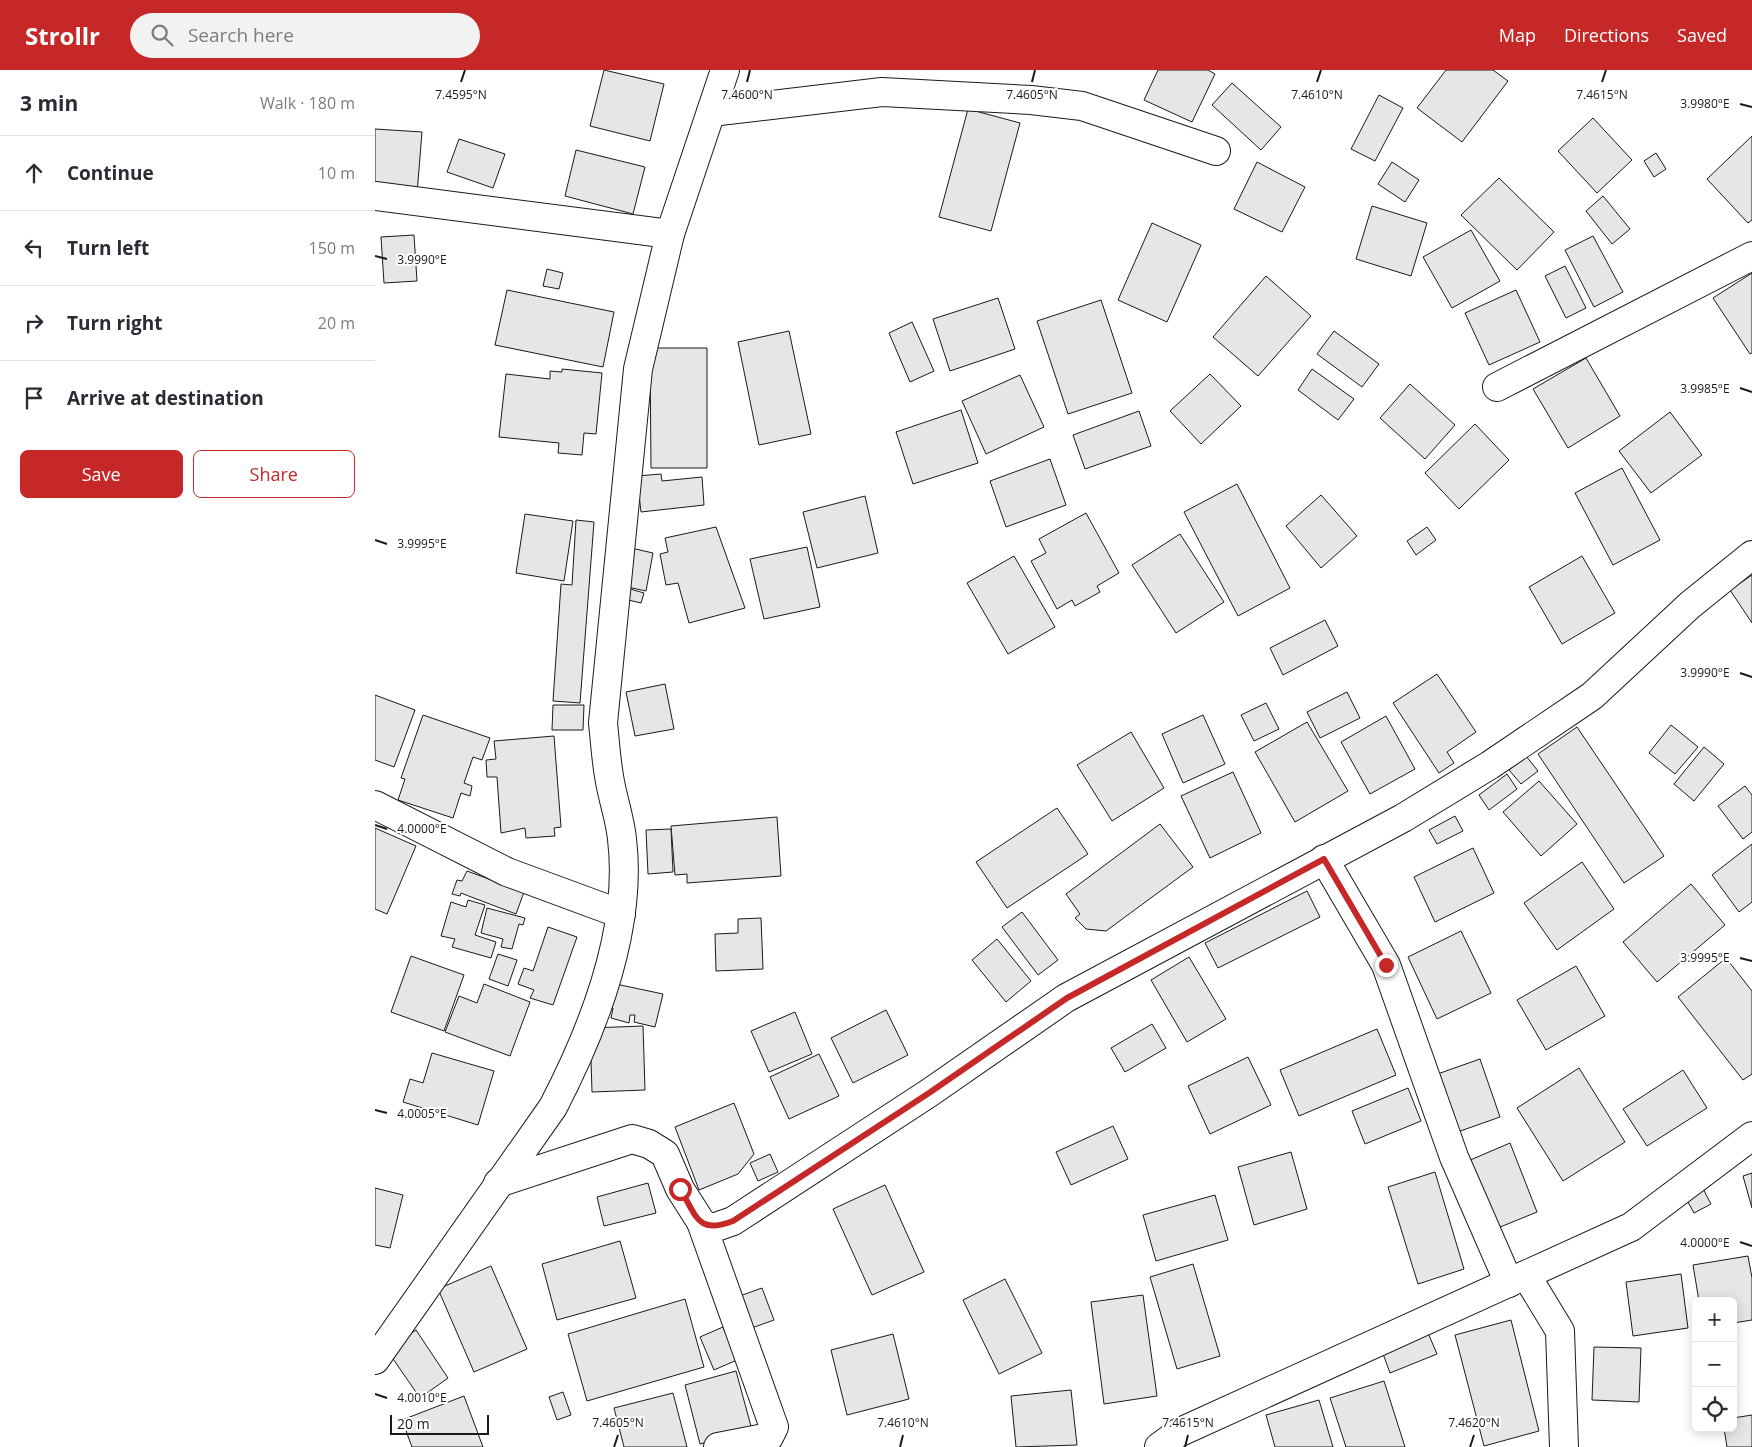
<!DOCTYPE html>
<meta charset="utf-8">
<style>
:root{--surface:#fff;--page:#f2f2f3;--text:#2b2b33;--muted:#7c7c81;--line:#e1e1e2;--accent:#c62828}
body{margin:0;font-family:"Open Sans",sans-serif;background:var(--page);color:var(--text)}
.controls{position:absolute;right:15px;bottom:15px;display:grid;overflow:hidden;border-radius:8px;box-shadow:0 2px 12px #0003}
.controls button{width:45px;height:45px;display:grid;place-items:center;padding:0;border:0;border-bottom:1px solid var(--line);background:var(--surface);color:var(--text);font:25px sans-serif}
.scale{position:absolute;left:15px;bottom:12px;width:99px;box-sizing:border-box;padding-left:5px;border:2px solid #1a1a1a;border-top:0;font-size:14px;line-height:18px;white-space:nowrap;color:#1a1a1a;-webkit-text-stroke:4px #fff;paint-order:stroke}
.stop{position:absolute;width:15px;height:15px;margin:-11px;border:4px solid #c62828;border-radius:50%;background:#fff}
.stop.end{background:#c62828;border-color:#fff;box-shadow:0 1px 5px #0008}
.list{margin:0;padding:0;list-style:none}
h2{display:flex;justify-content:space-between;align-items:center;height:65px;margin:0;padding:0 20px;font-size:21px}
h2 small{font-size:16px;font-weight:400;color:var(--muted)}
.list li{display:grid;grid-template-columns:32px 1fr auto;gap:15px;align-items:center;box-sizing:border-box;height:75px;padding:0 20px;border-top:1px solid var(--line)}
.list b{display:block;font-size:19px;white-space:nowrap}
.list em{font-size:16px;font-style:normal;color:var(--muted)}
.actions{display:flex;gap:10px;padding:15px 20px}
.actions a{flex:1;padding:11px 0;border:1px solid var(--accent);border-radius:8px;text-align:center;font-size:18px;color:var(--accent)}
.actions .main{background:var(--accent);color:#fff}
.icon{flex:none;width:28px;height:28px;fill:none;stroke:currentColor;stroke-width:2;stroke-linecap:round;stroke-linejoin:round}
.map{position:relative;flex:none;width:1377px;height:1377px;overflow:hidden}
header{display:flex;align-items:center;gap:30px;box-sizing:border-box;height:70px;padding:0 25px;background:var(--accent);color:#fff}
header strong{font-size:24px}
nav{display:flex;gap:28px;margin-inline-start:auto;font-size:18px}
.search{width:350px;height:45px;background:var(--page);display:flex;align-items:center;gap:12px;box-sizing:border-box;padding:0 18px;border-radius:28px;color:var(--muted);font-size:19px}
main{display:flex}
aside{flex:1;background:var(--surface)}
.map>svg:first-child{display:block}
.building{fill:#e6e6e6;stroke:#1a1a1a}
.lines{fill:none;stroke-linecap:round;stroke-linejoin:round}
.minor-casing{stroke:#1a1a1a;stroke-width:30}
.minor{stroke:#fff;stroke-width:28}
.route{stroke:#c62828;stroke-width:6}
.ticks{fill:none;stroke:#1a1a1a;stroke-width:2}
.ticks-label{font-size:12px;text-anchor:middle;fill:#1a1a1a;stroke:#fff;stroke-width:4;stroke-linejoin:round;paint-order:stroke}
</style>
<header>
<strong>Strollr</strong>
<div class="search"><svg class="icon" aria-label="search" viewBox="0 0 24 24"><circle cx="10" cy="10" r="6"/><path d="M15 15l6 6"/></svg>Search here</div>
<nav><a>Map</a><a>Directions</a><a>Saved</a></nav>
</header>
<main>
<aside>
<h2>3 min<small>Walk · 180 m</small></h2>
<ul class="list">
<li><svg class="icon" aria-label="ahead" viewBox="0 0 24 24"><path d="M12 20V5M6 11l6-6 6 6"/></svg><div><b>Continue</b></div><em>10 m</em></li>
<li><svg class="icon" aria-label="left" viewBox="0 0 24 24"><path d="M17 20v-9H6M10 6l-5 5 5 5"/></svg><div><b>Turn left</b></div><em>150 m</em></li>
<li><svg class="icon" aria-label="right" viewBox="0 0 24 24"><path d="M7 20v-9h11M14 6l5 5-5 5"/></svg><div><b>Turn right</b></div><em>20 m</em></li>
<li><svg class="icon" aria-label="arrive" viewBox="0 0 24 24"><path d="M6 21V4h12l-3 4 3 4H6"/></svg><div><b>Arrive at destination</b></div></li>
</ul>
<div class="actions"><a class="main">Save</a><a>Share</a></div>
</aside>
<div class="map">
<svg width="1377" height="1377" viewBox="0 0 1377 1377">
<rect width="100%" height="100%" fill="#fff"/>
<g class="building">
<polygon points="229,0 289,14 275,71 215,56"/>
<polygon points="783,0 833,0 840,4 817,52 769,30"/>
<polygon points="1071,0 1118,0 1133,11 1087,72 1042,38"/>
<polygon points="857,13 906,57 886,80 837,35"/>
<polygon points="1004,25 1028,38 1000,91 976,79"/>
<polygon points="593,39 645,53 616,161 564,147"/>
<polygon points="1218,48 1257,90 1222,123 1183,81"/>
<polygon points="0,59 47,62 42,124 0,121"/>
<polygon points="1377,66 1377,150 1373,153 1332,109"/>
<polygon points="84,69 130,84 118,118 72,102"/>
<polygon points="201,80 270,97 258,144 190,126"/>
<polygon points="1281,83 1291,99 1279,107 1269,91"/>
<polygon points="882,92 930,117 907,162 859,139"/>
<polygon points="1017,92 1044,110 1030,132 1003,114"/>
<polygon points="1124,108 1179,162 1142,200 1086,145"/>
<polygon points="1228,126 1255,159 1237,174 1211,141"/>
<polygon points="997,136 1052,153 1036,206 981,189"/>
<polygon points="777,153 826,175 792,252 743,230"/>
<polygon points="1096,160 1125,211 1077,238 1048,187"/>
<polygon points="39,165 42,211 9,213 6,167"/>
<polygon points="1218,166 1248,222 1219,237 1190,180"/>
<polygon points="1190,196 1211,238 1191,248 1170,206"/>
<polygon points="172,199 188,203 184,219 168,216"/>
<polygon points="1377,203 1377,283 1375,284 1338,228"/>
<polygon points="891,206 936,246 883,306 838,267"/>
<polygon points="132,220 239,242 228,297 120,275"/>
<polygon points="1141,220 1165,272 1114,295 1090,243"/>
<polygon points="623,228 640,279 575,301 558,249"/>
<polygon points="726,230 757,323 693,344 662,251"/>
<polygon points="537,252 559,301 535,312 514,263"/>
<polygon points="414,261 436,364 384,375 363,272"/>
<polygon points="959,261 1004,294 987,317 942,284"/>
<polygon points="275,278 332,278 332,398 276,398"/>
<polygon points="1211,288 1245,346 1193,378 1158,319"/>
<polygon points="187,299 227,303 221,364 209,363 207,385 183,383 184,373 124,367 131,304 175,309 175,301 187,302"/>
<polygon points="937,299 979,329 963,350 923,320"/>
<polygon points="835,304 866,336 826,374 795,341"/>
<polygon points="645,305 669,357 611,384 587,331"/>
<polygon points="1035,314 1080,355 1050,389 1005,348"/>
<polygon points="586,340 603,393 538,414 521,362"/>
<polygon points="764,341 776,376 710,399 698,365"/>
<polygon points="1295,342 1327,385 1276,423 1244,381"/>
<polygon points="1100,354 1134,390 1084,439 1050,403"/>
<polygon points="675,389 691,435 631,457 615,411"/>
<polygon points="1247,398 1285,470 1238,495 1200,423"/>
<polygon points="286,404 287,411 327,407 329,435 266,442 262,406"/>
<polygon points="862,414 915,518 863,546 809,442"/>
<polygon points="946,425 982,466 946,498 911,456"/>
<polygon points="490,426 503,483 442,498 428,442"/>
<polygon points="711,443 744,503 722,516 725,522 700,536 697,530 682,539 656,491 671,483 664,469"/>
<polygon points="150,444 198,451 189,511 141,503"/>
<polygon points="201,450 219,452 205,633 178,631 186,514 197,515"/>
<polygon points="341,457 370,538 314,553 303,513 291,515 285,484 293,482 290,468"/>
<polygon points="1052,457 1061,470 1041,485 1032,471"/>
<polygon points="805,464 849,532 801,563 757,495"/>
<polygon points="432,477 445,537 389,549 375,489"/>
<polygon points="256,478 278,483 271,521 248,516"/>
<polygon points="639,486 680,557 633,584 592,513"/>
<polygon points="1207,486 1240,543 1187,574 1154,517"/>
<polygon points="1377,505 1377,553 1355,520"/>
<polygon points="252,518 269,523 266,533 249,529"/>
<polygon points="950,550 963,576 908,605 895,578"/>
<polygon points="1062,604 1101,662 1072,682 1079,693 1064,703 1018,633"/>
<polygon points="290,614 299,659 260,666 251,622"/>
<polygon points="972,622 985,648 945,668 932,642"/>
<polygon points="0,625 40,640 19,697 0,690"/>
<polygon points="891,633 904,659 879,671 866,645"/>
<polygon points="178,635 209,635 208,660 177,660"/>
<polygon points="48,645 115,668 107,690 98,687 89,713 97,716 95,726 86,723 78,748 23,730 30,709 26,708"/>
<polygon points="828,645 850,694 808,713 787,664"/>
<polygon points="1011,646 1040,699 995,724 966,672"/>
<polygon points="932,652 973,721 920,752 880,682"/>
<polygon points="1296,655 1323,677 1300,704 1274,683"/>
<polygon points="1202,657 1289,786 1249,813 1163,684"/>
<polygon points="756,662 789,718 737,751 702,695"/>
<polygon points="179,666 186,757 179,758 180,766 151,768 150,758 126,763 122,707 112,707 111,690 121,689 119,671"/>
<polygon points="1329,677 1349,694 1319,731 1299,714"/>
<polygon points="1151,686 1163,701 1146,714 1134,700"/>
<polygon points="858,702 886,763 835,788 806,726"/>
<polygon points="1132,704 1142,719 1114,740 1104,725"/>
<polygon points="1164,711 1202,754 1166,786 1128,742"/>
<polygon points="1370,716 1377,725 1377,762 1368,769 1343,736"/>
<polygon points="682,738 713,784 632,838 601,792"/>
<polygon points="1080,746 1088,761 1062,774 1054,760"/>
<polygon points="402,747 406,806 312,813 312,804 300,805 296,756"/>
<polygon points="785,754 818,797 731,861 711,859 700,848 705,844 691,824"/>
<polygon points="0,758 41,776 12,844 0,839"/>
<polygon points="296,759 298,802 273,804 271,760"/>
<polygon points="1377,774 1377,832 1364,842 1337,805"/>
<polygon points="1098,778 1119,823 1060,852 1039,807"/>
<polygon points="1207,792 1239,839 1182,880 1149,833"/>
<polygon points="92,801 149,822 141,844 91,825 86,823 85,826 77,824 82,810 87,811"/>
<polygon points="1316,814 1350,855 1282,912 1248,872"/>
<polygon points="932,821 945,847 843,898 830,873"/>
<polygon points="93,830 110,835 100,865 121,872 116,888 77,877 80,869 66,866 76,832 91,837"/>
<polygon points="112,838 150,848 148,855 144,854 137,879 126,877 128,869 106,863"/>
<polygon points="647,842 683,890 663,905 627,857"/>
<polygon points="386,848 388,899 341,901 340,864 363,863 363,849"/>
<polygon points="173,857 202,867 178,935 155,928 159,920 143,914 149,898 158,901"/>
<polygon points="1086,861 1116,923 1062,949 1033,887"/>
<polygon points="622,869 656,911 631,932 597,890"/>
<polygon points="123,884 142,890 133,916 114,909"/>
<polygon points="36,886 89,905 69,961 16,942"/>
<polygon points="814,887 851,949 812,972 776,910"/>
<polygon points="1351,888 1377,921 1377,1004 1368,1010 1303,927"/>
<polygon points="1201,896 1230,946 1171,980 1142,930"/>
<polygon points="236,913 288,924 280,957 259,952 260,945 255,945 254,953 236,948 238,938 231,937"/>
<polygon points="109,914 155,932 135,986 70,962 84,926 102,933"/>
<polygon points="511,940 533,985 478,1013 456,968"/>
<polygon points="420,942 437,984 394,1002 376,961"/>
<polygon points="777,954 791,978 750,1002 736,978"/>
<polygon points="268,956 270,1020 217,1022 215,958"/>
<polygon points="1002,959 1021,1005 924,1046 905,1000"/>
<polygon points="57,983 119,1001 103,1055 28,1032 35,1009 48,1013"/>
<polygon points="444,984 464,1026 414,1049 395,1007"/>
<polygon points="873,987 896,1035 835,1064 813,1016"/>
<polygon points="1105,989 1125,1047 1074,1065 1054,1007"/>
<polygon points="1204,998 1250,1072 1188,1111 1142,1038"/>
<polygon points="1308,1000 1332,1038 1272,1076 1248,1039"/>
<polygon points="1033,1018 1046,1051 990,1074 977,1041"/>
<polygon points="359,1033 379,1084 363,1104 324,1120 300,1057"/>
<polygon points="738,1056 753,1089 696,1115 681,1082"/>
<polygon points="1135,1073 1162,1142 1113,1162 1086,1094"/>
<polygon points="916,1082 932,1139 879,1155 863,1097"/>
<polygon points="395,1084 403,1102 383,1111 375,1093"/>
<polygon points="1060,1102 1089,1199 1043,1214 1013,1117"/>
<polygon points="1377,1103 1377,1138 1368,1106"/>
<polygon points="273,1113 281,1143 229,1156 222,1127"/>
<polygon points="510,1115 549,1202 497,1225 458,1139"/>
<polygon points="1326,1115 1336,1134 1319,1143 1309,1125"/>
<polygon points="0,1118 28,1125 15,1178 0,1175"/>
<polygon points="840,1125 853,1170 781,1191 768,1145"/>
<polygon points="245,1171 261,1228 182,1250 167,1194"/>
<polygon points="1373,1186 1377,1208 1377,1250 1358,1253 1358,1231 1324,1231 1318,1195"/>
<polygon points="818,1194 845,1286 802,1299 775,1207"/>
<polygon points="116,1196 152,1279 99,1302 63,1219"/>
<polygon points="1306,1204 1313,1258 1258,1266 1251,1212"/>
<polygon points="630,1209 667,1283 624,1304 588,1230"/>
<polygon points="387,1218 399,1250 374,1259 362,1227"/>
<polygon points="768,1225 782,1326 729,1334 716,1232"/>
<polygon points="310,1229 329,1297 212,1331 193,1264"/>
<polygon points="1136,1250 1164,1361 1109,1376 1080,1265"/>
<polygon points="348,1257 362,1290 339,1300 325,1267"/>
<polygon points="41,1260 73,1308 45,1328 12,1280"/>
<polygon points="1053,1263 1062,1284 1015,1303 1007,1281"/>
<polygon points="518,1264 534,1329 472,1345 456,1280"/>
<polygon points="1219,1277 1266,1278 1264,1332 1217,1330"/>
<polygon points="361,1301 377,1360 325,1374 310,1315"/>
<polygon points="1009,1311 1030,1377 971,1377 955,1328"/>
<polygon points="696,1320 702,1375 641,1377 636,1326"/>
<polygon points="188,1322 196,1345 182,1350 174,1327"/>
<polygon points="298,1323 312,1377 249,1377 239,1338"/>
<polygon points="89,1326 108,1377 37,1377 27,1350"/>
<polygon points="944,1330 958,1377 900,1377 891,1345"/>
<polygon points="1377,1345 1377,1377 1352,1377 1349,1358 1358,1358 1358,1348"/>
</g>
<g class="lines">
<defs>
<g id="minor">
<polyline points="336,42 507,22 656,30 707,36 841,81"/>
<polyline points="0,126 295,164"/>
<polyline points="1122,317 1377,186"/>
<polyline points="0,735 132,802 246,844"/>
<polyline points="949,789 1011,895 1079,1087 1134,1213"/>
<polyline points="123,1113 257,1069 274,1074 290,1084 305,1119 326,1152 333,1157 341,1157 358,1151 554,1023 691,928 1028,748 1115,695 1217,626 1315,535 1377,485"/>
<polyline points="326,1152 399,1357 394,1367 343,1377"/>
<polyline points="1151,1205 1185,1261 1189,1377"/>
<path d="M 0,1290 L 178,1037 C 219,958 258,859 247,769 C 245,748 237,727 234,706 C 231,689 230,671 228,653 L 263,299 L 295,164 L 350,0"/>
<polyline points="784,1377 803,1363 1256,1157 1377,1066"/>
</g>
</defs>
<use href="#minor" class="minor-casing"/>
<use href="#minor" class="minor"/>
</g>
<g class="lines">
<path class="route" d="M 305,1119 C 322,1146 322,1165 358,1151 L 554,1023 L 692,928 L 949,789 L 1011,895"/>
</g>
<path class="ticks" d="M 86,12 L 90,0M 372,12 L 375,0M 657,12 L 660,0M 942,12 L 946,0M 1227,12 L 1231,0M 1365,34 L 1377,37M 0,186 L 12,189M 1365,318 L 1377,322M 0,470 L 12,474M 1365,603 L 1377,607M 0,755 L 12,759M 1365,888 L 1377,891M 0,1040 L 12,1043M 1365,1172 L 1377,1176M 0,1324 L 12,1328M 239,1377 L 243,1365M 525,1377 L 528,1365M 810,1377 L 813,1365M 1095,1377 L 1099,1365"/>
<g class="ticks-label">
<text x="86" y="29">7.4595°N</text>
<text x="372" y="29">7.4600°N</text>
<text x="657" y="29">7.4605°N</text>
<text x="942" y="29">7.4610°N</text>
<text x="1227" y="29">7.4615°N</text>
<text x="1330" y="38">3.9980°E</text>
<text x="47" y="194">3.9990°E</text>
<text x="1330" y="323">3.9985°E</text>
<text x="47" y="478">3.9995°E</text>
<text x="1330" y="607">3.9990°E</text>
<text x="47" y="763">4.0000°E</text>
<text x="1330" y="892">3.9995°E</text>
<text x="47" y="1048">4.0005°E</text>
<text x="1330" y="1177">4.0000°E</text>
<text x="47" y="1332">4.0010°E</text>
<text x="243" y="1357">7.4605°N</text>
<text x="528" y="1357">7.4610°N</text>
<text x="813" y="1357">7.4615°N</text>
<text x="1099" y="1357">7.4620°N</text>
</g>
</svg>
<div class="controls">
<button>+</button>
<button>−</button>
<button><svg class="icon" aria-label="locate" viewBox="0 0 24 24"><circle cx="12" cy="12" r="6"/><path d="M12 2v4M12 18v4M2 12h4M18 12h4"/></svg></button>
</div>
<div class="scale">20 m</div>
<div class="stop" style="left:305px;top:1119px"></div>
<div class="stop end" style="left:1011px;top:895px"></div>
</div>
</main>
